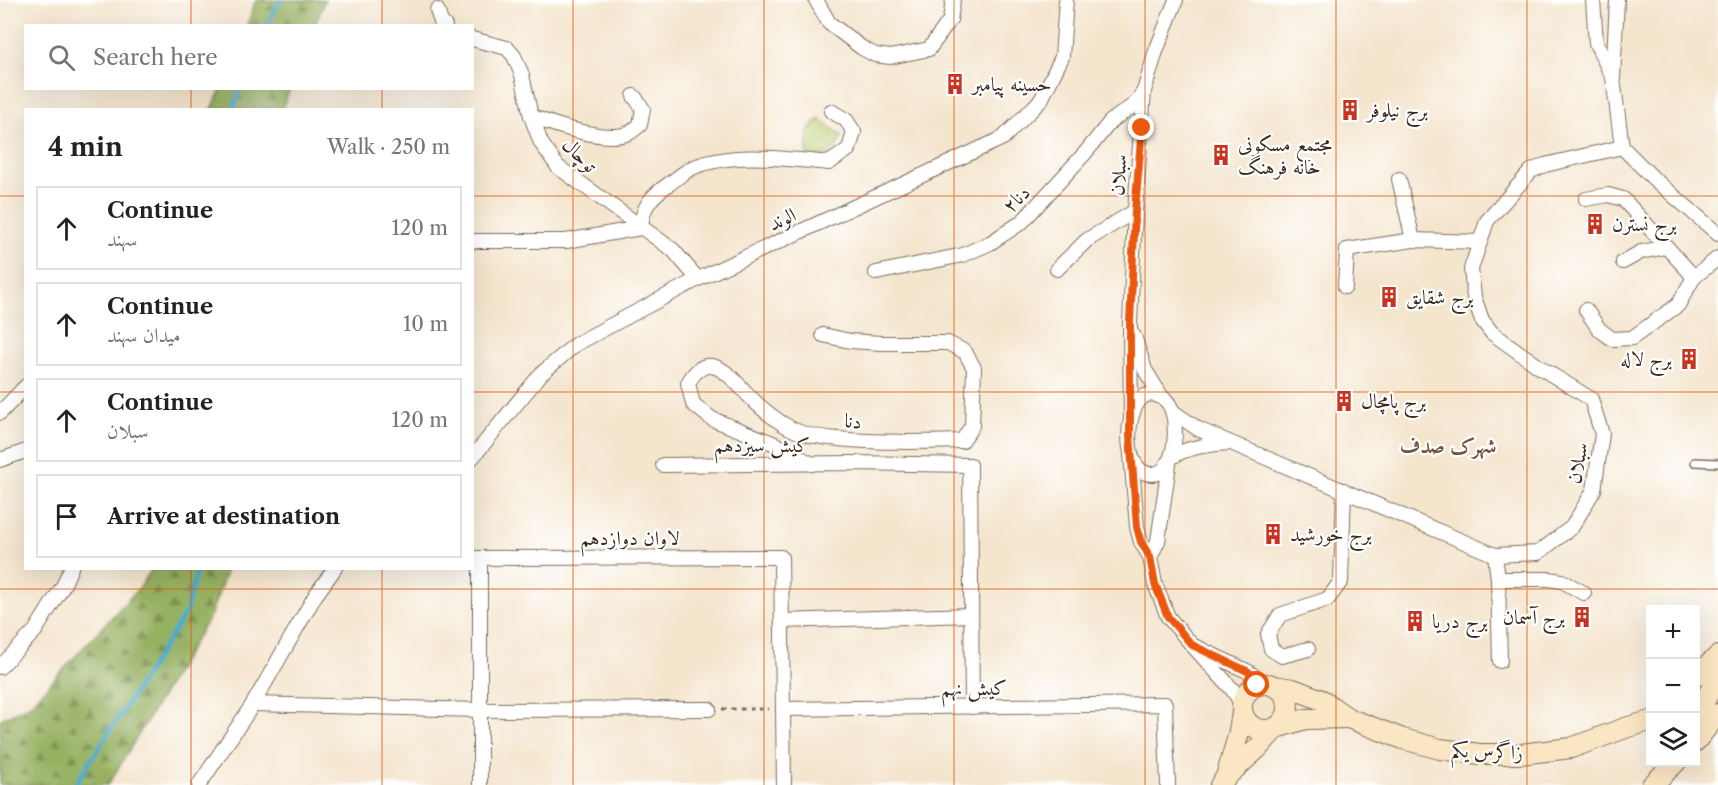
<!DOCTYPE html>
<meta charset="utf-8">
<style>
:root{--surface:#fff;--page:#f2f2f2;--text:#222;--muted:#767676;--line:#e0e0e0}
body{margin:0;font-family:"Libre Caslon Text",Amiri,serif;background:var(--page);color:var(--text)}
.controls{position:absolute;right:18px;bottom:18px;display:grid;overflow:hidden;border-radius:0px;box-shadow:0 6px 24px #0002}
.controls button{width:54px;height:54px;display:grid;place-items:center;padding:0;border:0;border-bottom:2px solid var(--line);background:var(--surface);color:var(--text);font:30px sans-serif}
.stop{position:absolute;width:18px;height:18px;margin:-14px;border:4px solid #ea580c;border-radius:50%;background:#fff}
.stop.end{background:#ea580c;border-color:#fff;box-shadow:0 2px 6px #0008}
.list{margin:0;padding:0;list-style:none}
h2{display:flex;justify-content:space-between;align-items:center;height:78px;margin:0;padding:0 24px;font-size:26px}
h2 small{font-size:20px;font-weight:400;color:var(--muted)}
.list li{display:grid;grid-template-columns:39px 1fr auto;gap:18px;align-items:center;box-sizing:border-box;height:84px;margin:0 12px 12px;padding:0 12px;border:2px solid var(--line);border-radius:0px}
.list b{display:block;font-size:22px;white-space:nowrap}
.list p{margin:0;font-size:20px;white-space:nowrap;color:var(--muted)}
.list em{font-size:20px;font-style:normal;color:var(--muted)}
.icon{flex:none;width:33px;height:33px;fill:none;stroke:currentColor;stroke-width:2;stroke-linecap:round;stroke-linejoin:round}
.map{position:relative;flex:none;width:1718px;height:785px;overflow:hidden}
.search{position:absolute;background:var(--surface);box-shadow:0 6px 24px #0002;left:24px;top:24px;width:450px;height:66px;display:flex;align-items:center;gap:15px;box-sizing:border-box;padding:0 21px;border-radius:0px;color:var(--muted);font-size:22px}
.panel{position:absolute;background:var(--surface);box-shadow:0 6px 24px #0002;left:24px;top:108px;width:450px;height:462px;border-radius:0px}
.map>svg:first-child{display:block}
.green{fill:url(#green-dots);stroke:#7d7c47;stroke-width:1.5}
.forest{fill:url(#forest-firs);stroke:#696e40;stroke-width:1.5}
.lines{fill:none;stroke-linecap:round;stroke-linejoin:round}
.stream{stroke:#4caccb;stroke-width:4.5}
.service-casing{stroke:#7c6b5b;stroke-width:10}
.minor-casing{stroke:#7c6b5b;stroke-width:16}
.secondary-casing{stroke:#7c6b5b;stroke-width:22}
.path{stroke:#7c6b5b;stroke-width:3;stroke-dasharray:4.5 4.5;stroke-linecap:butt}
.service{stroke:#fff;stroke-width:7}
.minor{stroke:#fff;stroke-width:14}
.secondary{stroke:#fbe6c3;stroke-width:20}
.route{stroke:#ea580c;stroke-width:8}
.grid{fill:none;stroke:#df570d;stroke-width:1.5;stroke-opacity:0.55}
.labels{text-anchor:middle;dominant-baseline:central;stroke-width:4.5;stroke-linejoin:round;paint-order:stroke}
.poi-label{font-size:20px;fill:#3b2a1e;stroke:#fff;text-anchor:start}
.street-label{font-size:20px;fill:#3b2a1e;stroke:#fff}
.neighbourhood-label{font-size:21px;font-weight:bold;fill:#71523e;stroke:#fff}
</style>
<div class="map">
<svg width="1718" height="785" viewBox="0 0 1718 785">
<defs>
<pattern id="green-dots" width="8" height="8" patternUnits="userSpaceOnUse" patternTransform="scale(1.5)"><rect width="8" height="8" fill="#bfce70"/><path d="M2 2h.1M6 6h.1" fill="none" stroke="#a5b161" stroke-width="1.8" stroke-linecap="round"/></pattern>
<pattern id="forest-firs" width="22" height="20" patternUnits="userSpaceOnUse" patternTransform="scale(1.5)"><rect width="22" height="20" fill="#97b162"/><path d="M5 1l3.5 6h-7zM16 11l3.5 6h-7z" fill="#7c9050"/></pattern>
</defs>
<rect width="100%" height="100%" fill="#fff"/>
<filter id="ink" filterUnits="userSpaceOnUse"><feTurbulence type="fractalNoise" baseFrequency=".0167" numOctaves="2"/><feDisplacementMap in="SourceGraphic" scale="12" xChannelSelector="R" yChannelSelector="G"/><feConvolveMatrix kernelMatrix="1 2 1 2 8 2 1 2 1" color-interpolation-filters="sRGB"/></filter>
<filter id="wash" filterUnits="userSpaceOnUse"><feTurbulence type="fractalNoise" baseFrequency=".008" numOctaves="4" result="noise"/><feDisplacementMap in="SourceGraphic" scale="24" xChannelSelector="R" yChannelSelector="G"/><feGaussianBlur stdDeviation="1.35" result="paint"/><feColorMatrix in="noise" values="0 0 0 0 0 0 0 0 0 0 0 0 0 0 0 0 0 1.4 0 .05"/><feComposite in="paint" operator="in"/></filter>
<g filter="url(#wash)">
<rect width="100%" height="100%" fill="#f4e5cd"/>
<path class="green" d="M 819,119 L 842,136 C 834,155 826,158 807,157 L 808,131 Z"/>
<g class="forest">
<polygon points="256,0 325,0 315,25 247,25"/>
<polygon points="221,89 221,88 290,89 282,109 212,109"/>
<polygon points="152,569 227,569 211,614 108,785 0,785 0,720 31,704 141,586"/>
</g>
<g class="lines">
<g class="stream">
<polyline points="266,26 281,0"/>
<polyline points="233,110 241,88"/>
<polyline points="75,785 186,612 197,568"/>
</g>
</g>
</g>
<g filter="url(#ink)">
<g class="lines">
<defs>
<polyline id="service" points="1695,462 1718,463"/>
<g id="minor">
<polyline points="816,0 829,23 862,48 875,55 890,57 929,49 950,20 953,0"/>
<polyline points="1593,0 1596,43 1612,76"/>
<polyline points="1617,0 1613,78 1622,147 1653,178 1718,234"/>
<polyline points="437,10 441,22 445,26"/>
<polyline points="472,39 507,48 514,56 522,75 531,116 541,143 558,167 673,250 698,279"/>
<path d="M 531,116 C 553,125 607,143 629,133 C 633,131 637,127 640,125 L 643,109 L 634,96"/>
<polyline points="1399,179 1413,240 1480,242"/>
<polyline points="1586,199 1608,195 1623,199 1694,277"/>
<path d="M 472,241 L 566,241 L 641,228 C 642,207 651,196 669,184 C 676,179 684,172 692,168 C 732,151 786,159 829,163 L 849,149 L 854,132 L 846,120 L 831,111"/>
<polyline points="1623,262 1641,252 1666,247"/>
<polyline points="1057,269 1087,240 1135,211"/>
<polyline points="876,273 963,255 990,243 1022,222 1086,152 1110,122 1135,104 1144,91"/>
<polyline points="1345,287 1347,250 1413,240"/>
<polyline points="1586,310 1599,329 1612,339 1632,338 1678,305 1694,277 1718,258"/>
<polyline points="1134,336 1145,370 1161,396"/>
<path d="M 1152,394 C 1160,396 1166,398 1170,406 C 1179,422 1177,472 1153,474 C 1122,476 1124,410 1143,397 C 1146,395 1149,395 1152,394 Z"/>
<polyline points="1172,411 1198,429 1495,555 1538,553 1572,527 1594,490 1602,434 1591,399 1541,368 1492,333 1482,320 1474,297 1471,269 1487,221 1531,171 1545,165 1622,147"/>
<polyline points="0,413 26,386"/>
<polyline points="1131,418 1130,323 1135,211 1144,91 1156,51 1176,0"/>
<polyline points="1131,454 1137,527 1141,542 1150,557 1155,584 1168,617 1192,645"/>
<path d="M 1172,457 C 1189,446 1210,445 1229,443"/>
<polyline points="472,458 541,374 576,344 698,279 1003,138 1041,100 1062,57 1066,0"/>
<polyline points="0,460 26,451"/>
<path d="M 812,464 L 775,444 L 712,419 L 693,404 L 688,383 C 709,346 732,378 750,397 C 762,409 775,420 790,428 C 805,436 821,437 838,439 C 880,443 920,442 962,441 L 972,426 L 974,368 L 965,352 L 948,343 L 881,343 L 850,341 L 823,335"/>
<polyline points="663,465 852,463 970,465 972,707"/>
<polyline points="1495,555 1498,579 1500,661"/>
<polyline points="1150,557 1158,541 1169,464"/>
<polyline points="472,558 781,557 784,785"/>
<polyline points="1498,579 1549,579 1562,581 1584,593"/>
<polyline points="782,621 971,615"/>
<polyline points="1308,649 1282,656 1271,649 1268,634 1280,615 1328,599 1341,581 1344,490"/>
<polyline points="0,667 35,631 63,586 71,568"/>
<polyline points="253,704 479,710 709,709"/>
<polyline points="1242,704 1232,689 1192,645 1247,671 1266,684"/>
<polyline points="783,709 1165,704 1168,785"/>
<polyline points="199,785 253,704 315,596 335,568"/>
<polyline points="480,785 480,558"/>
</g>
<g id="secondary">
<polyline points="1696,676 1718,656"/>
<circle cx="1265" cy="707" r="23"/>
<polyline points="1274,686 1293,689 1322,700 1348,718 1403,739 1440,749 1480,754 1520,754 1571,748 1628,727 1650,721"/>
<polyline points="1696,717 1718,676"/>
<polyline points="1696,741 1718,714"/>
<polyline points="1226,777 1238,736 1242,713"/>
<polyline points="1220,785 1226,777 1258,748 1276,728 1306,719 1348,718"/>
<polyline points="1652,785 1676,762"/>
</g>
</defs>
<use href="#service" class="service-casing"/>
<use href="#minor" class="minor-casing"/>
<use href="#secondary" class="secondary-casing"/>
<polyline class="path" points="722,709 769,709"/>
<use href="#service" class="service"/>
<use href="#minor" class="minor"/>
<use href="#secondary" class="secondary"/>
</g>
</g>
<g class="lines" filter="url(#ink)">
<polyline class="route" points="1142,128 1135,210 1130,323 1130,436 1137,527 1141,542 1150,557 1155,584 1168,617 1192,645 1247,671 1266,684 1257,685"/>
</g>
<path class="grid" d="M 191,0 L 191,26M 382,0 L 382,26M 573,0 L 573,785M 764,0 L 764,785M 954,0 L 954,785M 1145,0 L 1145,785M 1336,0 L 1336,785M 1527,0 L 1527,785M 191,88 L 191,110M 382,88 L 382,110M 0,196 L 26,196M 472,196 L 1718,196M 0,392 L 26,392M 472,392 L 1718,392M 191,568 L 191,785M 382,568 L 382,785M 0,589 L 1718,589"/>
<defs>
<symbol id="building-bare" viewBox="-9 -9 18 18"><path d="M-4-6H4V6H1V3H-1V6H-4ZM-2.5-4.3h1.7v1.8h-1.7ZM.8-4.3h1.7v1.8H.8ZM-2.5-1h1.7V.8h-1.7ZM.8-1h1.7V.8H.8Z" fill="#c8321e" stroke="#fff" stroke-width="2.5" paint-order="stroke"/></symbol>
</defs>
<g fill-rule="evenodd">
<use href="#building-bare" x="940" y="69" width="30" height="30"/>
<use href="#building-bare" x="1335" y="95" width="30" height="30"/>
<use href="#building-bare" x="1206" y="140" width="30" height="30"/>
<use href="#building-bare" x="1580" y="209" width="30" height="30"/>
<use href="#building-bare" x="1374" y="282" width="30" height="30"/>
<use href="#building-bare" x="1674" y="344" width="30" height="30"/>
<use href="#building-bare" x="1329" y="386" width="30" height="30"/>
<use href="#building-bare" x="1258" y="519" width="30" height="30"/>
<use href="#building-bare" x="1567" y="602" width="30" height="30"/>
<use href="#building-bare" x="1400" y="606" width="30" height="30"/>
</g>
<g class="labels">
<g class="poi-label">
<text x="972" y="84">حسینه پیامبر</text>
<text x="1367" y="110">برج نیلوفر</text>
<text x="1238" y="144">مجتمع مسکونی<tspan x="1238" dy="23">خانه فرهنگ</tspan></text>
<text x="1612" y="224">برج نسترن</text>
<text x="1406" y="297">برج شقایق</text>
<text x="1672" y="359" text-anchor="end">برج لاله</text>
<text x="1361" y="401">برج پامچال</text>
<text x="1290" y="534">برج خورشید</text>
<text x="1565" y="617" text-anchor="end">برج آسمان</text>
<text x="1432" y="621">برج دریا</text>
</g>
<g class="street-label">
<text transform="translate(580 155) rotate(45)">توچال</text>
<text transform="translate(1118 175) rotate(-85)">سبلان</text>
<text transform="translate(1016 199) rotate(-43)">دنا۲</text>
<text transform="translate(782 219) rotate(-25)">الوند</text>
<text transform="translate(853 421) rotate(6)">دنا</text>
<text x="762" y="445">کیش سیزدهم</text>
<text transform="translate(1577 463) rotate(-79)">سبلان</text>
<text x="630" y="538">لاوان دوازدهم</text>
<text transform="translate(974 688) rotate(-1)">کیش نهم</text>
<text transform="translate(1487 751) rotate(2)">زاگرس یکم</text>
</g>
<g class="neighbourhood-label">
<text x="1448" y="445">شهرک صدف</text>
</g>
</g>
</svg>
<div class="controls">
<button>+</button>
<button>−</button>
<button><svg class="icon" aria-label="layers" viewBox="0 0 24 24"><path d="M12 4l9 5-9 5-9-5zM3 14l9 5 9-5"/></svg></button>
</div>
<div class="stop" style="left:1257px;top:685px"></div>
<div class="stop end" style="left:1142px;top:128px"></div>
<div class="search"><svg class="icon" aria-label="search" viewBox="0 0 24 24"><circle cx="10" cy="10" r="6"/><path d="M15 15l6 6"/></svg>Search here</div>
<section class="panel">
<h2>4 min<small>Walk · 250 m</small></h2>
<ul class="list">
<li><svg class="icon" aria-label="ahead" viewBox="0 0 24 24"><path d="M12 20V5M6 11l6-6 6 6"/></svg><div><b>Continue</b><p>سهند</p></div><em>120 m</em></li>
<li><svg class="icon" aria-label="ahead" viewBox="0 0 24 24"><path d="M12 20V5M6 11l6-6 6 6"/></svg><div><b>Continue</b><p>میدان سهند</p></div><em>10 m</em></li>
<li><svg class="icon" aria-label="ahead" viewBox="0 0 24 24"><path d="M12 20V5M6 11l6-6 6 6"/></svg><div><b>Continue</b><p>سبلان</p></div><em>120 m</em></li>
<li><svg class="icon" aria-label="arrive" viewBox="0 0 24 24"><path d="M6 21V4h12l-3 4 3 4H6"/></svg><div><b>Arrive at destination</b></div></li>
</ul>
</section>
</div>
